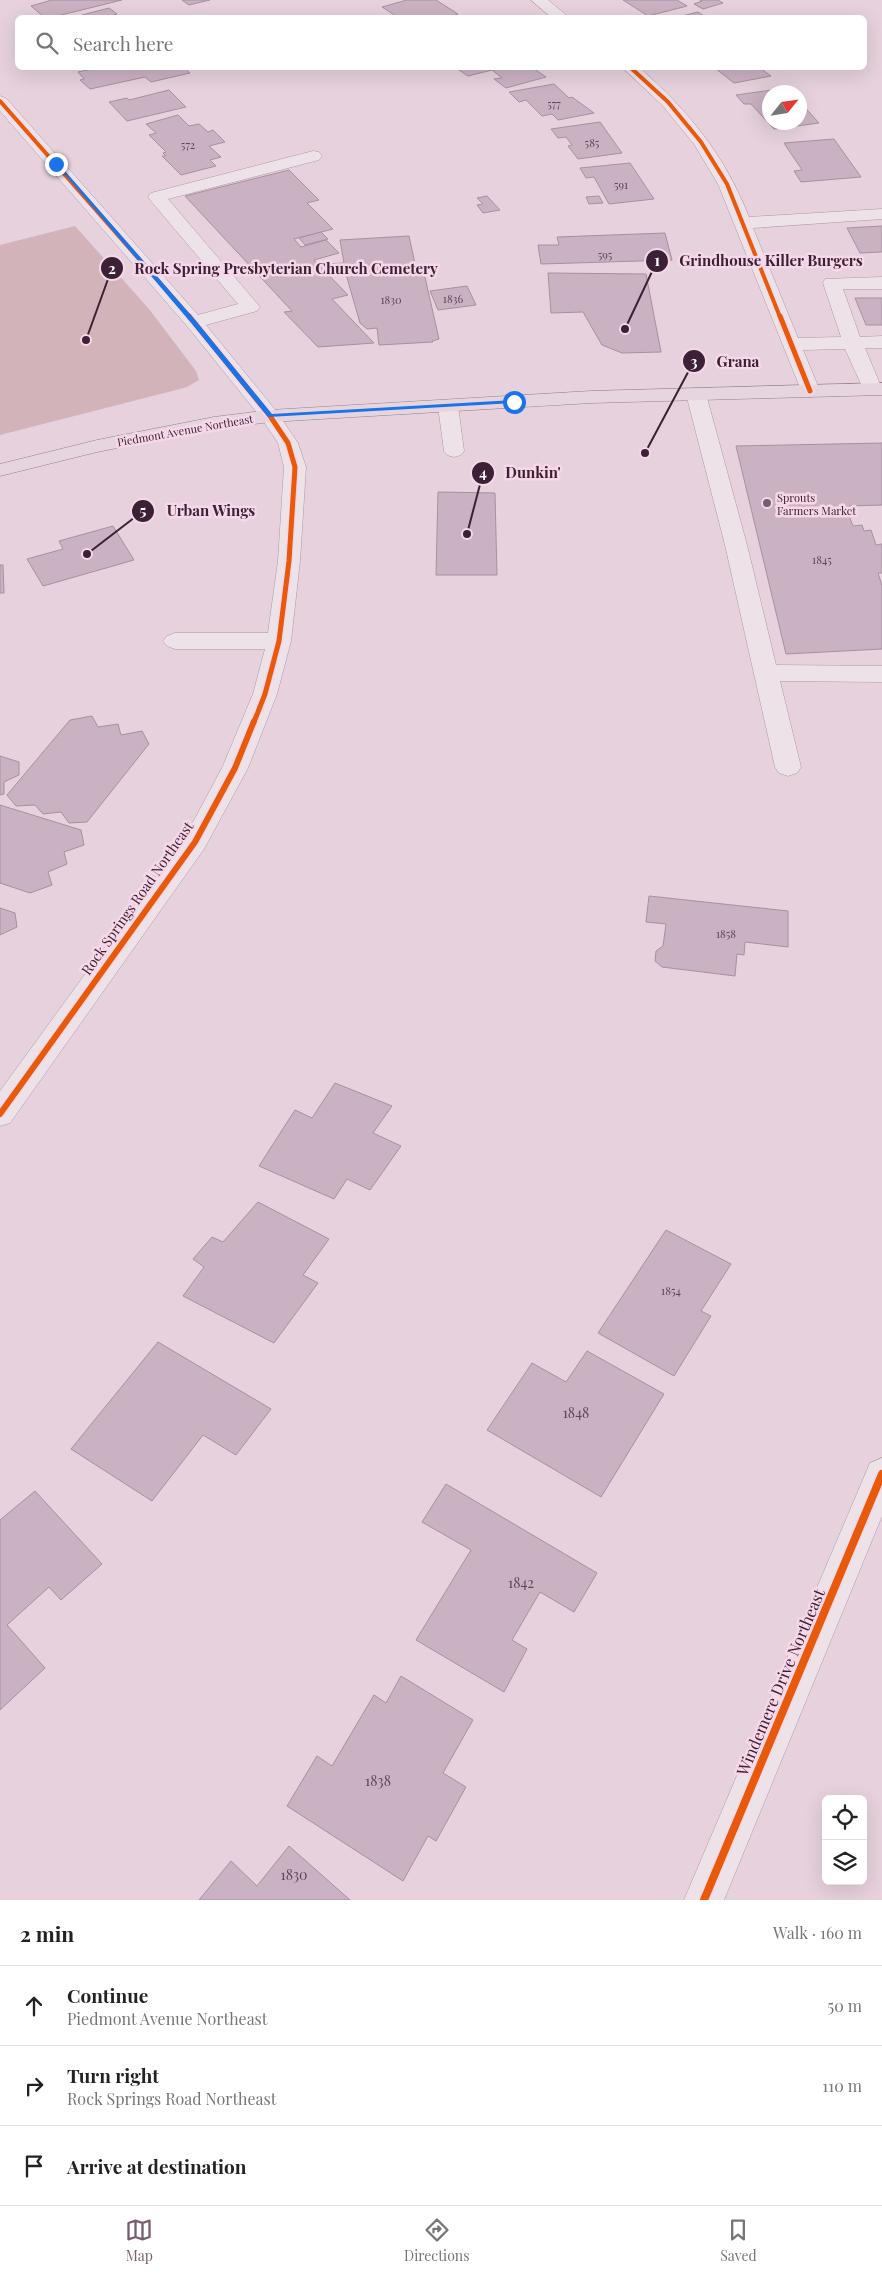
<!DOCTYPE html>
<meta charset="utf-8">
<style>
:root{--surface:#fff;--page:#f6f6f6;--text:#222;--muted:#767676;--line:#e0e0e0;--accent:#785e6f}
body{margin:0;font-family:"Playfair Display",serif;background:var(--page);color:var(--text)}
.controls{position:absolute;right:15px;bottom:15px;display:grid;overflow:hidden;border-radius:8px;box-shadow:0 5px 20px #0002}
.controls button{width:45px;height:45px;display:grid;place-items:center;padding:0;border:0;border-bottom:1px solid var(--line);background:var(--surface);color:var(--text);font:25px sans-serif}
.compass{position:absolute;left:762px;top:85px;width:45px;height:45px;border-radius:50%;background:var(--surface);box-shadow:0 5px 20px #0002;rotate:60deg}
.stop{position:absolute;width:15px;height:15px;margin:-11px;border:4px solid #1a73e8;border-radius:50%;background:#fff}
.stop.end{background:#1a73e8;border-color:#fff;box-shadow:0 1px 5px #0008}
.list{margin:0;padding:0;list-style:none}
h2{display:flex;justify-content:space-between;align-items:center;height:65px;margin:0;padding:0 20px;font-size:21px}
h2 small{font-size:16px;font-weight:400;color:var(--muted)}
.list li{display:grid;grid-template-columns:32px 1fr auto;gap:15px;align-items:center;box-sizing:border-box;height:80px;padding:0 20px;border-top:1px solid var(--line)}
.list b{display:block;font-size:19px;white-space:nowrap}
.list p{margin:0;font-size:16px;white-space:nowrap;color:var(--muted)}
.list em{font-size:16px;font-style:normal;color:var(--muted)}
.icon{flex:none;width:28px;height:28px;fill:none;stroke:currentColor;stroke-width:2;stroke-linecap:round;stroke-linejoin:round}
.map{position:relative;flex:none;width:882px;height:1900px;overflow:hidden}
.search{position:absolute;background:var(--surface);box-shadow:0 5px 20px #0002;left:15px;right:15px;top:15px;height:55px;display:flex;align-items:center;gap:12px;box-sizing:border-box;padding:0 18px;border-radius:8px;color:var(--muted);font-size:19px}
.sheet{height:305px;background:var(--surface)}
nav{display:flex;justify-content:space-around;align-items:center;box-sizing:border-box;height:70px;border-top:1px solid var(--line);background:var(--surface);font-size:14px;color:var(--muted)}
nav a{display:grid;justify-items:center;gap:2px}
nav .on{color:var(--accent)}
.map>svg:first-child{display:block}
.cemetery{fill:#d3b3ba}
.building{fill:#cab2c3;stroke:#a790a0}
.lines{fill:none;stroke-linecap:round;stroke-linejoin:round}
.minor-casing{stroke:#ac99a4;stroke-width:1}
.major-casing{stroke:#91808b;stroke-width:1}
.minor{fill:#eee2e9;fill-rule:evenodd}
.major{fill:#e6d4de;fill-rule:evenodd}
.cycleway-far3-casing{stroke:#f6d8e8;stroke-width:5.5}
.cycleway-far2-casing{stroke:#f6d8e8;stroke-width:8}
.cycleway-far1-casing{stroke:#f6d8e8;stroke-width:9}
.cycleway-casing{stroke:#f6d8e8;stroke-width:11}
.cycleway-far3{stroke:#e8590c;stroke-width:4}
.cycleway-far2{stroke:#e8590c;stroke-width:5}
.cycleway-far1{stroke:#e8590c;stroke-width:6}
.cycleway{stroke:#e8590c;stroke-width:8}
.route{fill:#1a73e8}
.poi-dot{fill:#785e6f;stroke:#f6d8e8;stroke-width:2}
.labels{text-anchor:middle;dominant-baseline:central;stroke-width:5;stroke-linejoin:round;paint-order:stroke}
.number-label{font-size:11px;fill:#604458}
.far-street-label{font-size:11px;fill:#3c2035;stroke:#f6d8e8}
.far-poi-label{font-size:11px;fill:#3c2035;stroke:#f6d8e8;text-anchor:start}
.street-label{font-size:14px;fill:#3c2035;stroke:#f6d8e8}
.near-number-label{font-size:14px;fill:#604458}
.near-street-label{font-size:16px;fill:#3c2035;stroke:#f6d8e8}
.leader{fill:none;stroke:#3c2035;stroke-width:2}
.callout-dot{fill:#3c2035;stroke:#f6d8e8;stroke-width:2}
.mark-label{font-size:15px;text-anchor:middle;font-weight:bold;fill:#fff}
.callout-label{font-size:15px;text-anchor:middle;font-weight:bold;fill:#3c2035;stroke:#f6d8e8;stroke-width:5;stroke-linejoin:round;paint-order:stroke}
</style>
<div class="map">
<svg width="882" height="1900" viewBox="0 0 882 1900">
<rect width="100%" height="100%" fill="#e6d1dc"/>
<polygon class="cemetery" points="75,226 149,309 196,371 199,380 187,387 176,390 0,435 0,245"/>
<g class="building">
<polygon points="52,0 122,0 49,18 45,18 31,6"/>
<polygon points="182,0 210,0 189,5"/>
<polygon points="407,0 436,0 458,14 448,18 399,18 382,7"/>
<polygon points="623,0 677,0 687,6 648,16"/>
<polygon points="700,0 718,0 723,3 703,9 694,4 702,1"/>
<polygon points="109,8 117,14 105,18 85,18 82,15"/>
<polygon points="698,12 707,18 674,18"/>
<polygon points="97,68 184,68 190,73 151,82 145,77 90,89 80,80 84,79 78,72"/>
<polygon points="456,68 533,68 546,77 506,88 494,79 502,78 492,70 468,76"/>
<polygon points="715,68 760,68 771,76 734,83"/>
<polygon points="554,84 569,98 572,97 594,113 558,120 552,114 542,116 526,100 519,102 509,92"/>
<polygon points="787,88 791,92 770,92 770,122 800,122 800,102 819,123 774,129 751,104 744,104 736,95"/>
<polygon points="169,90 186,107 127,121 109,102 127,98 129,100"/>
<polygon points="178,115 189,126 199,124 208,132 213,130 225,142 209,146 221,157 210,160 216,166 181,175 162,156 166,156 163,153 166,152 149,135 156,133 146,124"/>
<polygon points="600,122 622,153 578,159 568,146 572,145 566,137 558,138 551,129"/>
<polygon points="834,139 861,177 801,182 794,171 802,170 784,143"/>
<polygon points="630,163 654,199 609,204 594,177 586,178 580,168"/>
<polygon points="289,170 319,200 307,203 333,229 294,239 301,247 326,240 339,253 314,260 348,295 332,299 374,343 318,347 284,312 292,311 185,196"/>
<polygon points="487,196 500,210 483,213 477,205 483,204 477,198"/>
<polygon points="599,196 603,203 589,204 586,197"/>
<polygon points="882,226 882,252 860,253 847,228"/>
<polygon points="321,232 328,239 305,245 299,238"/>
<polygon points="665,233 672,260 541,264 538,245 559,245 557,237"/>
<polygon points="409,236 417,273 424,273 439,339 432,341 433,342 379,345 377,328 367,329 360,323 346,274 330,275 328,264 344,263 340,240"/>
<polygon points="548,273 646,274 661,352 622,353 602,345 583,312 551,313"/>
<polygon points="467,286 476,305 438,310 430,291"/>
<polygon points="855,298 882,298 882,325 866,325"/>
<polygon points="882,443 882,505 850,506 846,508 853,526 862,525 864,531 871,530 876,545 882,544 882,573 878,573 882,586 882,649 786,654 736,446"/>
<polygon points="438,492 495,493 497,575 436,575"/>
<polygon points="113,526 134,560 43,586 27,559 63,549 59,541"/>
<polygon points="0,565 3,565 4,593 0,593"/>
<polygon points="92,716 98,727 118,724 121,735 142,731 149,744 87,822 69,823 61,812 43,814 35,805 16,806 7,795 70,720"/>
<polygon points="0,756 19,762 19,775 4,782 4,794 0,795"/>
<polygon points="0,805 81,830 84,845 64,852 67,864 48,872 52,885 30,893 0,883"/>
<polygon points="649,896 788,911 788,947 745,942 744,955 737,954 735,976 662,967 655,961 656,951 663,946 666,924 646,922"/>
<polygon points="0,908 15,913 17,927 0,935"/>
<polygon points="335,1083 392,1106 373,1133 401,1146 370,1190 347,1179 334,1199 259,1166 295,1110 312,1118"/>
<polygon points="258,1202 329,1239 303,1275 318,1283 274,1343 183,1296 204,1267 193,1259 212,1237 223,1242"/>
<polygon points="666,1230 731,1264 701,1311 711,1316 674,1376 598,1333"/>
<polygon points="158,1342 271,1409 236,1455 203,1435 152,1501 71,1449"/>
<polygon points="587,1351 664,1394 601,1497 487,1430 532,1363 566,1382"/>
<polygon points="446,1484 597,1573 574,1612 540,1592 512,1640 527,1649 504,1692 416,1640 471,1550 422,1522"/>
<polygon points="35,1491 102,1564 61,1600 49,1587 7,1625 45,1668 0,1710 0,1520"/>
<polygon points="401,1676 473,1720 443,1773 466,1787 436,1841 428,1836 403,1881 287,1806 317,1756 332,1766 374,1695 386,1703"/>
<polygon points="289,1846 350,1900 199,1900 231,1861 257,1886"/>
</g>
<g class="lines">
<defs>
<g id="minor">
<polygon points="531,0 548,0 570,18 552,18"/>
<path d="M 623,68 L 640,68 C 690,113 724,154 749,217 L 882,209 L 882,219 L 753,228 L 798,338 L 841,337 L 823,283 L 825,279 L 882,277 L 882,289 L 843,289 L 860,337 L 882,336 L 882,348 L 865,348 L 882,389 L 879,393 L 872,395 L 865,393 L 845,349 L 803,350 L 820,391 L 817,395 L 810,397 L 803,395 L 718,184 L 694,144 L 662,105 Z"/>
<polygon points="0,96 6,98 198,315 238,304 151,201 148,197 151,193 313,151 319,152 322,156 319,160 168,199 260,307 257,311 206,325 277,412 298,443 306,467 300,561 291,641 277,694 248,768 204,849 10,1123 0,1126 0,1091 185,837 222,768 253,694 265,649 175,649 167,646 163,641 167,636 175,633 268,633 278,561 284,467 278,443 262,419 187,326 0,111"/>
<polygon points="696,388 703,390 706,394 747,545 776,665 882,666 882,682 780,681 801,767 797,773 788,776 779,773 775,767 725,545 686,394 689,390"/>
<polygon points="448,400 455,402 458,406 464,451 461,455 454,457 447,455 444,451 438,406 441,402"/>
<polygon points="882,1458 882,1516 724,1900 684,1900 870,1463"/>
</g>
<polygon id="major" points="882,383 882,395 591,403 270,422 214,429 97,452 0,476 0,464 97,440 214,417 270,410 591,391"/>
</defs>
<use href="#minor" class="minor-casing"/>
<use href="#major" class="major-casing"/>
<use href="#minor" class="minor"/>
<use href="#major" class="major"/>
<defs>
<g id="cycleway-far3">
<polyline points="631,68 668,102 701,142 727,184 780,317"/>
<polyline points="0,101 190,317"/>
</g>
<g id="cycleway-far2">
<polyline points="189,316 270,416 288,443 295,467 289,561 279,641 265,694 254,722"/>
<polyline points="780,316 810,391"/>
</g>
<polyline id="cycleway-far1" points="0,1114 195,842 235,768 254,721"/>
<polyline id="cycleway" points="704,1900 882,1474"/>
</defs>
<use href="#cycleway-far3" class="cycleway-far3-casing"/>
<use href="#cycleway-far2" class="cycleway-far2-casing"/>
<use href="#cycleway-far1" class="cycleway-far1-casing"/>
<use href="#cycleway" class="cycleway-casing"/>
<use href="#cycleway-far3" class="cycleway-far3"/>
<use href="#cycleway-far2" class="cycleway-far2"/>
<use href="#cycleway-far1" class="cycleway-far1"/>
<use href="#cycleway" class="cycleway"/>
</g>
<polygon class="route" points="55,163 58,163 196,321 272,414 514,400 517,402 514,403 268,417 192,324"/>
<circle class="poi-dot" cx="767" cy="503" r="5"/>
<g class="labels">
<g class="number-label">
<text x="554" y="103">577</text>
<text x="592" y="142">585</text>
<text x="188" y="144">572</text>
<text x="621" y="184">591</text>
<text x="605" y="254">595</text>
<text x="453" y="298">1836</text>
<text x="391" y="299">1830</text>
<text x="822" y="559">1845</text>
<text x="726" y="933">1858</text>
<text x="671" y="1290">1854</text>
</g>
<g class="far-street-label">
<text transform="translate(185 430) rotate(-10)">Piedmont Avenue Northeast</text>
</g>
<g class="far-poi-label">
<text x="777" y="497">Sprouts<tspan x="777" dy="13">Farmers Market</tspan></text>
</g>
<g class="street-label">
<text transform="translate(137 898) rotate(-55)">Rock Springs Road Northeast</text>
</g>
<g class="near-number-label">
<text x="576" y="1412">1848</text>
<text x="521" y="1582">1842</text>
<text x="378" y="1780">1838</text>
<text x="294" y="1874">1830</text>
</g>
<g class="near-street-label">
<text transform="translate(780 1682) rotate(-67)">Windemere Drive Northeast</text>
</g>
</g>
<path class="leader" d="M625 329L657 261M86 340L112 268M645 453L694 361M467 534L483 473M87 554L143 511"/>
<g class="callout-dot">
<circle cx="625" cy="329" r="5"/>
<circle cx="86" cy="340" r="5"/>
<circle cx="645" cy="453" r="5"/>
<circle cx="467" cy="534" r="5"/>
<circle cx="87" cy="554" r="5"/>
<circle cx="657" cy="261" r="12"/>
<circle cx="112" cy="268" r="12"/>
<circle cx="694" cy="361" r="12"/>
<circle cx="483" cy="473" r="12"/>
<circle cx="143" cy="511" r="12"/>
</g>
<g class="mark-label">
<text x="657" y="266">1</text>
<text x="112" y="274">2</text>
<text x="694" y="367">3</text>
<text x="483" y="478">4</text>
<text x="143" y="516">5</text>
</g>
<g class="callout-label">
<text x="771" y="266">Grindhouse Killer Burgers</text>
<text x="286" y="274">Rock Spring Presbyterian Church Cemetery</text>
<text x="738" y="367">Grana</text>
<text x="533" y="478">Dunkin'</text>
<text x="211" y="516">Urban Wings</text>
</g>
</svg>
<div class="controls">
<button><svg class="icon" aria-label="locate" viewBox="0 0 24 24"><circle cx="12" cy="12" r="6"/><path d="M12 2v4M12 18v4M2 12h4M18 12h4"/></svg></button>
<button><svg class="icon" aria-label="layers" viewBox="0 0 24 24"><path d="M12 4l9 5-9 5-9-5zM3 14l9 5 9-5"/></svg></button>
</div>
<svg class="compass" viewBox="-18 -18 36 36"><path d="M0-13l5 13h-10z" fill="#e53935"/><path d="M0 13l5-13h-10z" fill="#767676"/></svg>
<div class="stop" style="left:514px;top:402px"></div>
<div class="stop end" style="left:56px;top:164px"></div>
<div class="search"><svg class="icon" aria-label="search" viewBox="0 0 24 24"><circle cx="10" cy="10" r="6"/><path d="M15 15l6 6"/></svg>Search here</div>
</div>
<section class="sheet">
<h2>2 min<small>Walk · 160 m</small></h2>
<ul class="list">
<li><svg class="icon" aria-label="ahead" viewBox="0 0 24 24"><path d="M12 20V5M6 11l6-6 6 6"/></svg><div><b>Continue</b><p>Piedmont Avenue Northeast</p></div><em>50 m</em></li>
<li><svg class="icon" aria-label="right" viewBox="0 0 24 24"><path d="M7 20v-9h11M14 6l5 5-5 5"/></svg><div><b>Turn right</b><p>Rock Springs Road Northeast</p></div><em>110 m</em></li>
<li><svg class="icon" aria-label="arrive" viewBox="0 0 24 24"><path d="M6 21V4h12l-3 4 3 4H6"/></svg><div><b>Arrive at destination</b></div></li>
</ul>
</section>
<nav>
<a class="on"><svg class="icon" aria-label="map" viewBox="0 0 24 24"><path d="M3 6l6-2 6 2 6-2v14l-6 2-6-2-6 2zM9 4v14M15 6v14"/></svg>Map</a>
<a><svg class="icon" aria-label="directions" viewBox="0 0 24 24"><path d="M12 3l9 9-9 9-9-9zM9 14v-3h6M13 9l2 2-2 2"/></svg>Directions</a>
<a><svg class="icon" aria-label="saved" viewBox="0 0 24 24"><path d="M7 4h10v16l-5-4-5 4z"/></svg>Saved</a>
</nav>
